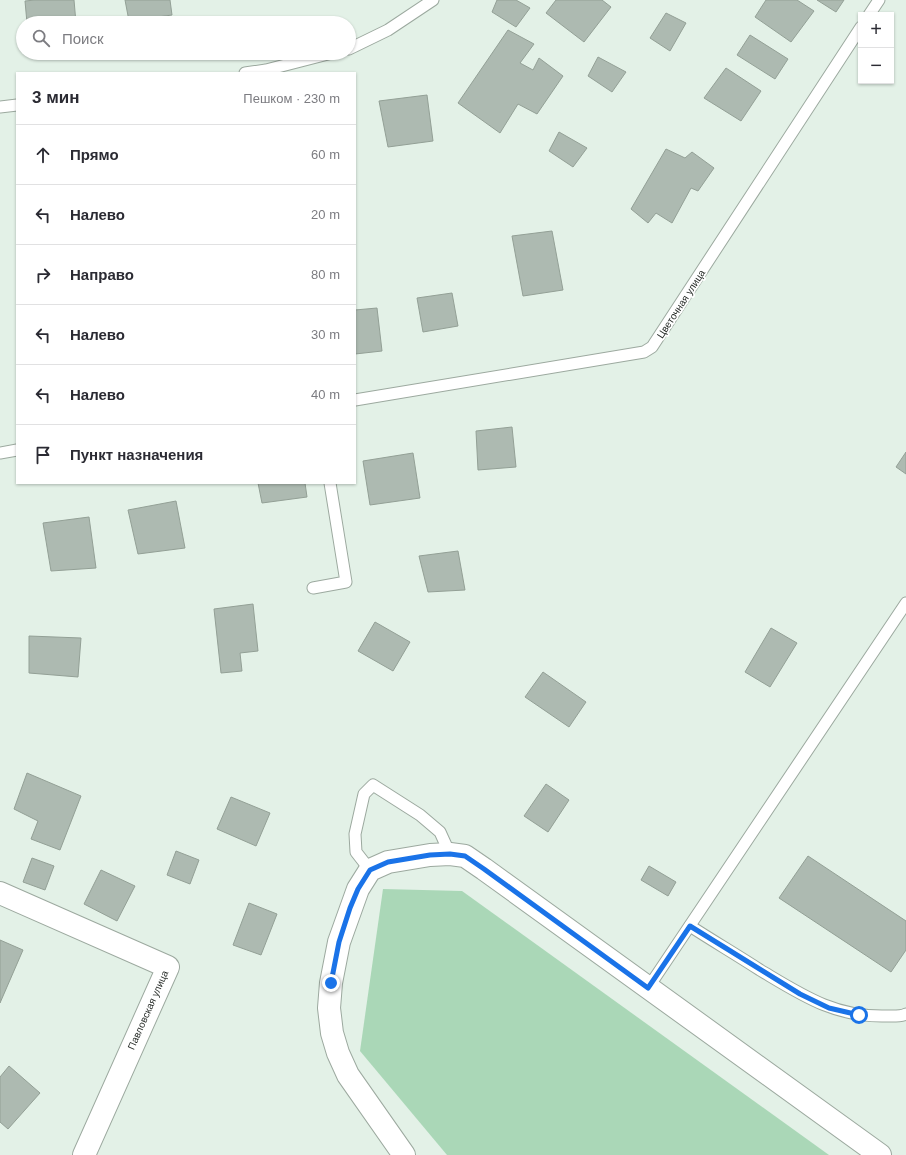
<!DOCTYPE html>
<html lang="ru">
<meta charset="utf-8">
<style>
:root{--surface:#fff;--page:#f7f7f7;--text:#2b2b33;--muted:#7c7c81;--line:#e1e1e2}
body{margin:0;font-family:Helvetica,sans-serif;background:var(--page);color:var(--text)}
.controls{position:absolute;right:12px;top:12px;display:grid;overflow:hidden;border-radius:0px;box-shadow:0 1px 3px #0004}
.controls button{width:36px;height:36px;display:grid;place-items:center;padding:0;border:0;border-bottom:1px solid var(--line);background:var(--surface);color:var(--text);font:20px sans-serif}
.stop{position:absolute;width:12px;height:12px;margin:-9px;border:3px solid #1a73e8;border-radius:50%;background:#fff}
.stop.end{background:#1a73e8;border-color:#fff;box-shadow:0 1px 4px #0008}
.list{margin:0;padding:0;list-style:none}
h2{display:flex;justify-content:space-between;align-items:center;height:52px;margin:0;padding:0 16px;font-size:17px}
h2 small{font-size:13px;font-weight:400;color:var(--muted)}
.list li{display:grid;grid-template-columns:26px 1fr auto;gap:12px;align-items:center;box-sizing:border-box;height:60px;padding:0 16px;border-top:1px solid var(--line)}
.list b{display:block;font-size:15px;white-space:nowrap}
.list em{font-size:13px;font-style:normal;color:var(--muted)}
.icon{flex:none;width:22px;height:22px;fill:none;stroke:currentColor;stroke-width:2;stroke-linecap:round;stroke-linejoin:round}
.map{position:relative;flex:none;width:906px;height:1155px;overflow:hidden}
.search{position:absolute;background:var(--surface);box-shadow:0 1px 3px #0004;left:16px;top:16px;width:340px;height:44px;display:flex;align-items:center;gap:10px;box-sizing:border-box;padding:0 14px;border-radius:22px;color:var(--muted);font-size:15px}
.panel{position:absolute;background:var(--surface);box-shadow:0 1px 3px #0004;left:16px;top:72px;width:340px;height:412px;border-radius:0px}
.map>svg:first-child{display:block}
.green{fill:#aad7b7}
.building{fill:#adbab1;stroke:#93a096}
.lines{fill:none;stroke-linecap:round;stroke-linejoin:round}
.service-casing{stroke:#9ca99f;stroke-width:13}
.minor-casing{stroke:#9ca99f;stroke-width:24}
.service{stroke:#fff;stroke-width:11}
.minor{stroke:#fff;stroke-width:22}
.route{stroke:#1a73e8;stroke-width:5}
.labels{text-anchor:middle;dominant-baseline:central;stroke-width:3.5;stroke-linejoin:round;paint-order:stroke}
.street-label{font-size:10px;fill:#1f2420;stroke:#fff}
</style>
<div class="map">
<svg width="906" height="1155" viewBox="0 0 906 1155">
<rect width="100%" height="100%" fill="#e3f1e7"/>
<polygon class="green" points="383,889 462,891 829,1155 447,1155 360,1051"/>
<g class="building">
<polygon points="35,0 74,0 76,23 27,23 25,1"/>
<polygon points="125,0 170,0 172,15 129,21"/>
<polygon points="497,0 516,0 530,8 516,27 492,12"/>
<polygon points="556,0 602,0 611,7 584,42 546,13"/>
<polygon points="766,0 797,0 814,11 791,42 755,17"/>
<polygon points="817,0 844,0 836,12"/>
<polygon points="666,13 686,23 670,51 650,38"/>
<polygon points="508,30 534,44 520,63 533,70 539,58 563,76 537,114 518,104 500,133 458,103"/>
<polygon points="750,35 788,59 775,79 737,55"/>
<polygon points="598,57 626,72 612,92 588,76"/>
<polygon points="726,68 761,91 741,121 704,98"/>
<polygon points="427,95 433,141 388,147 379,101"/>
<polygon points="559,132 587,148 573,167 549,151"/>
<polygon points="666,149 685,158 692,152 714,168 698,191 691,188 672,223 656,213 648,223 631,209"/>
<polygon points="552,231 563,290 523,296 512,236"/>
<polygon points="452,293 458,326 423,332 417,298"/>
<polygon points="377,308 382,351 355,354 355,310"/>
<polygon points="512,427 516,467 478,470 476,431"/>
<polygon points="906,452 906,474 896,467"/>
<polygon points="413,453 420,498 370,505 363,461"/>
<polygon points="258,483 305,483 307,497 262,503"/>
<polygon points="176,501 185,548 138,554 128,510"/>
<polygon points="89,517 96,568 51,571 43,523"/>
<polygon points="458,551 465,590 428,592 419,556"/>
<polygon points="253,604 258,651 240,653 242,671 221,673 214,609"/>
<polygon points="375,622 410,642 393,671 358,651"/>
<polygon points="771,628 797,643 770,687 745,672"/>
<polygon points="29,636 81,638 78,677 29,673"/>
<polygon points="543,672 586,702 569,727 525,697"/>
<polygon points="27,773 81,796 60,850 31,839 38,821 14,809"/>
<polygon points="546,784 569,800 548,832 524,816"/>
<polygon points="231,797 270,813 256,846 217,829"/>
<polygon points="176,851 199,860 190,884 167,875"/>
<polygon points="808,856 906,921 906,950 891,972 779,898"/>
<polygon points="32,858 54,866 45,890 23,882"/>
<polygon points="649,866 676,882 668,896 641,880"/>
<polygon points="101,870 135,886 117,921 84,904"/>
<polygon points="249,903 277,914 261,955 233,945"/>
<polygon points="0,940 23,950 0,1003"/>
<polygon points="9,1066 40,1093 8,1129 0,1122 0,1077"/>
</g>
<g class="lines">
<defs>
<g id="service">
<polyline points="869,15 879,0"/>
<polyline points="349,49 388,30 433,0"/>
<polyline points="245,73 266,70 332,53"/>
<polyline points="0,107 17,105"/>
<polyline points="355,400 644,352 652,347 861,27"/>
<polyline points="0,453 17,450"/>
<polyline points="313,588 346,582 330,483"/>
<polyline points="370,870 356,852 355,834 364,794 373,785 420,815 440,832 450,854"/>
<path d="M 690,926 C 713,941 737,955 760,970 C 802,995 834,1017 885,1016 C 892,1016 900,1017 906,1014"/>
<polyline points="648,988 906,603"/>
</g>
<g id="minor">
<polyline points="0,893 168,967 84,1155"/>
<polyline points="404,1155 348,1075 338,1053 332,1033 329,1008 331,983 339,942 358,889 370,870 388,862 430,855 450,854 465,856 484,869 880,1155"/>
</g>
</defs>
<use href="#service" class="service-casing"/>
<use href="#minor" class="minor-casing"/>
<use href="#service" class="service"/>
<use href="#minor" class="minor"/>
</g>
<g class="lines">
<polyline class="route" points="331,983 339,942 350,908 358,889 370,870 388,862 430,855 450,854 465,856 484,869 648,988 690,926 800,994 829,1008 859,1015"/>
</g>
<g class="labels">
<g class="street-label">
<text transform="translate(681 304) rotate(-57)">Цветочная улица</text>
<text transform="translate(148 1010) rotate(-66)">Павловская улица</text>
</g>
</g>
</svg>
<div class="controls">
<button>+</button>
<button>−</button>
</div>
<div class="stop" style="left:859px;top:1015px"></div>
<div class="stop end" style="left:331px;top:983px"></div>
<div class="search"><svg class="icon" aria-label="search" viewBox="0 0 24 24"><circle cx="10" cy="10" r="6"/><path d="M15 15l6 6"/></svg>Поиск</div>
<section class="panel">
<h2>3 мин<small>Пешком · 230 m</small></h2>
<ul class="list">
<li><svg class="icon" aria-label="ahead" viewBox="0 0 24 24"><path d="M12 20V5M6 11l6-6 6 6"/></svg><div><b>Прямо</b></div><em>60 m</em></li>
<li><svg class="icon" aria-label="left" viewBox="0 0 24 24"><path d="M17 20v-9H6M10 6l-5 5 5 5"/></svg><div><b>Налево</b></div><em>20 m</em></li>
<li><svg class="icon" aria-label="right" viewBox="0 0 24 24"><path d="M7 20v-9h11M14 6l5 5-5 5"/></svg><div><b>Направо</b></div><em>80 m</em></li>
<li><svg class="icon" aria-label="left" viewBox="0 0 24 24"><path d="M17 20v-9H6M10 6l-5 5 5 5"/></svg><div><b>Налево</b></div><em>30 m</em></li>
<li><svg class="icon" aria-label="left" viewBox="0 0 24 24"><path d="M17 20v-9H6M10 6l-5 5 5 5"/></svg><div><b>Налево</b></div><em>40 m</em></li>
<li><svg class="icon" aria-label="arrive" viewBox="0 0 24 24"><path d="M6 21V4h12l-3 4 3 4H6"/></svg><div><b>Пункт назначения</b></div></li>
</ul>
</section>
</div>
